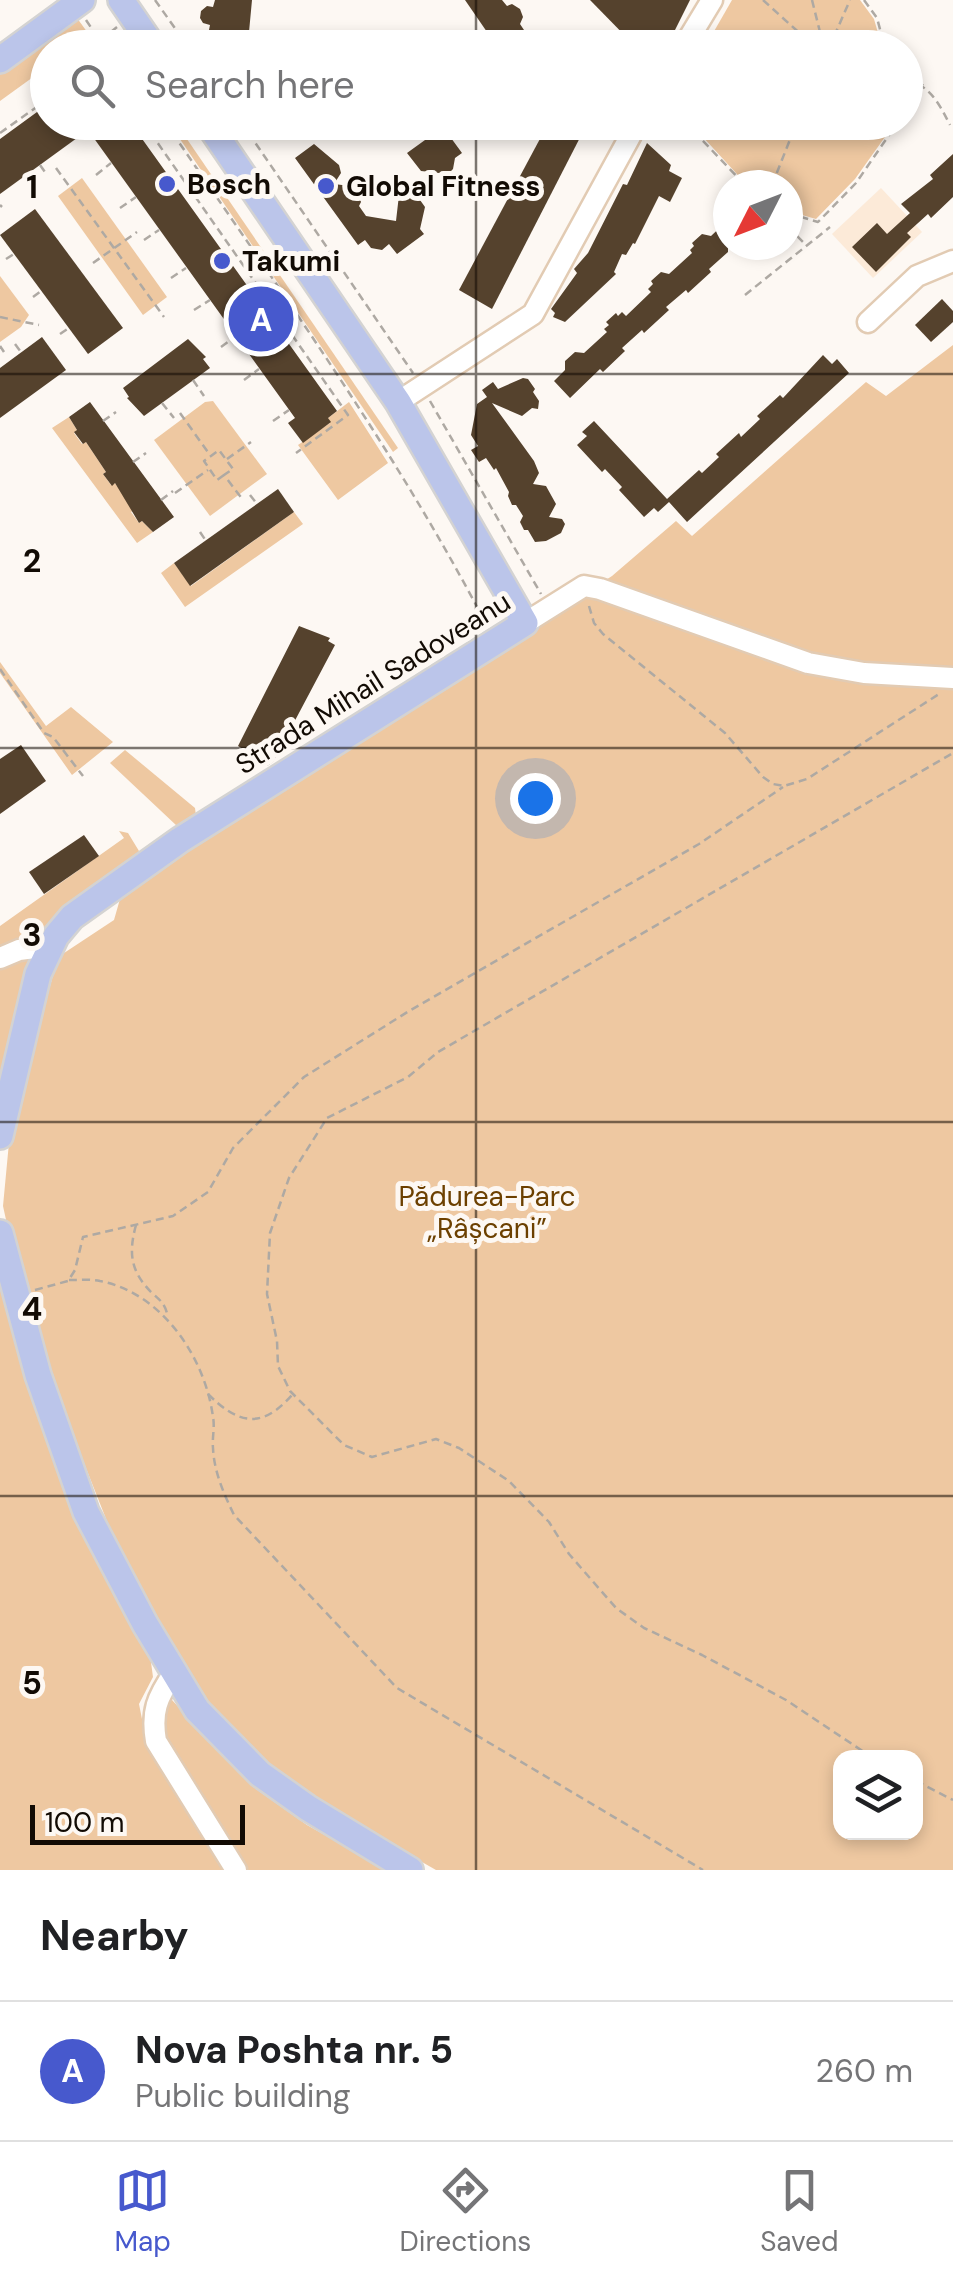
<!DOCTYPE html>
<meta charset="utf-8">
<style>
:root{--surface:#fff;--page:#f2f2f2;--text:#202124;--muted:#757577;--line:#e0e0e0;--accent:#4759cd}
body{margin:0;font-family:"DM Sans",sans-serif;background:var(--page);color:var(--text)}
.controls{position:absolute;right:30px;bottom:30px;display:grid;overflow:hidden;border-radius:20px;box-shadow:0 5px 15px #0003}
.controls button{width:90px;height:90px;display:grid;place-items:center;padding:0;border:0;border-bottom:2px solid var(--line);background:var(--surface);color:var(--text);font:50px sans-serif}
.compass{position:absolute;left:713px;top:170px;width:90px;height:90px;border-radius:50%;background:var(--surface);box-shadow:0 5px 15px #0003;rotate:228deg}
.scale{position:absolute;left:30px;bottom:25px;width:215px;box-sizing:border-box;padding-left:10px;border:5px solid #120b04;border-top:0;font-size:28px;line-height:35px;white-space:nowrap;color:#120b04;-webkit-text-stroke:8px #fdf8f3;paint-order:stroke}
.you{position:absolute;left:535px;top:798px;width:35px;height:35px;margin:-25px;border:8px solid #fff;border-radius:50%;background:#1a73e8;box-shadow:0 0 0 15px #1a73e833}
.badge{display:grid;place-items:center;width:65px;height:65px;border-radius:50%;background:var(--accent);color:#fff;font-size:32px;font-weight:700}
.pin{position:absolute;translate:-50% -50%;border:5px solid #fff;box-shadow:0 2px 10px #0006}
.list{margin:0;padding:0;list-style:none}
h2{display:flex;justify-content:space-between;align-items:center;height:130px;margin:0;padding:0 40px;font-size:42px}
h2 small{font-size:32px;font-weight:400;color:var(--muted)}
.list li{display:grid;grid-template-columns:65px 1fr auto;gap:30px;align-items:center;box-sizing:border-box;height:140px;padding:0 40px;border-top:2px solid var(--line)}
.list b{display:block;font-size:38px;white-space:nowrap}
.list p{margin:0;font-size:32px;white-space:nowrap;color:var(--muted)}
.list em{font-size:32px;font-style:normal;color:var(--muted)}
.icon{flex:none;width:55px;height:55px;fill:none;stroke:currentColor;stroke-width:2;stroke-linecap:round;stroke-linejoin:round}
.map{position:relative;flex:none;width:953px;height:1870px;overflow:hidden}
.search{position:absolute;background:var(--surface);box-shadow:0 5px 15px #0003;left:30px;right:30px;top:30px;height:110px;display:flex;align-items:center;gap:25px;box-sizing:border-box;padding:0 35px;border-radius:55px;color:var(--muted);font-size:38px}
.sheet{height:270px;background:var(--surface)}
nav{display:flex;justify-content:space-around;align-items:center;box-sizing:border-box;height:140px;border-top:2px solid var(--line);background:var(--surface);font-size:28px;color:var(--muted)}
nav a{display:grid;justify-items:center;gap:5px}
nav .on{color:var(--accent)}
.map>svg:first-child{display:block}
.built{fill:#fcead8}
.green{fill:#eec8a1;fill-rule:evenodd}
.building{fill:#55422d}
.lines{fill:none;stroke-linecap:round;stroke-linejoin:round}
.minor-casing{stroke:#e2cbb3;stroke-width:25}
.major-casing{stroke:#d4d3d2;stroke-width:30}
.path{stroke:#aea9a3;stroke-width:2.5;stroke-dasharray:8 5;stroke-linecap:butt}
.minor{stroke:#fff;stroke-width:20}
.major{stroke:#bbc5ea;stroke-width:25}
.grid{fill:none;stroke:#120b04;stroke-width:2.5;stroke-opacity:0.55}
.poi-dot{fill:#4759cd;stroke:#fdf8f3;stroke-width:4}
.labels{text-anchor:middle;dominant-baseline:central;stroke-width:10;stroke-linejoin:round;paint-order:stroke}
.poi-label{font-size:28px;font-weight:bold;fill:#120b04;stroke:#fdf8f3;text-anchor:start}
.street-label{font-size:28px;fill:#120b04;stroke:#fdf8f3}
.park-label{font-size:28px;fill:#6c4000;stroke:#fdf8f3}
.grid-label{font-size:32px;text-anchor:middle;font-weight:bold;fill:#120b04;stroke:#fdf8f3;stroke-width:10;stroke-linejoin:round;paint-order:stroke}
</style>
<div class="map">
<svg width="953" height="1870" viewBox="0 0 953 1870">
<rect width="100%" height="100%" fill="#fdf8f3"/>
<polygon class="built" points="881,188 922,232 873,278 832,234"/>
<g class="green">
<polygon points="732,0 860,0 874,19 882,47 705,47"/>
<polygon points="77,18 98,47 48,48 47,67 0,101 0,74"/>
<polygon points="169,123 176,123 398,448 393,452"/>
<polygon points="690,123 895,123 855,179 816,219 788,211 788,185 747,185"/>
<polygon points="82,178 167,297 143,315 58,196"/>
<polygon points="0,276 29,315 21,327 0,342"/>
<path d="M 953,345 L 953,1870 L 436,1870 L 315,1801 L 272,1771 L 235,1735 L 185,1672 L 116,1544 L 53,1385 L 10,1238 L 3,1206 L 10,1132 L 58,957 L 114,920 L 122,892 L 612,576 L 676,521 L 692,536 L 866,382 L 886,396 ZM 840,1758 L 916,1758 L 916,1832 L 840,1832 Z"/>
<polygon points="213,401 267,474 210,516 154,440 205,402"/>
<polygon points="349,402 388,463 338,500 298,445 330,423 328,418"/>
<polygon points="69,417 77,430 74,433 82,444 86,442 106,472 103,474 111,485 115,483 134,510 131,512 139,523 142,521 153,532 137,543 52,428"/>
<polygon points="294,512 303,524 185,607 161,573 174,563 191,586"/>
<polygon points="0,662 46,726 71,707 113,742 72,775 0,673"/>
<polygon points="125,750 195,808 196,816 187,827 177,826 110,763"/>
<polygon points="119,831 128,833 139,851 137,863 55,925 32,934 0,955 0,926 124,838"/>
<polygon points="27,957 31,963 0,1084 0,965"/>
<polygon points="0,1278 150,1655 153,1677 139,1704 146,1739 225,1870 0,1870"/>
<polygon points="172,1700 252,1786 307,1825 387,1870 238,1870 165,1742 162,1730 166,1704"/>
</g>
<g class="building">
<polygon points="215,0 252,0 249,32 257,43 250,48 214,48 207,40 210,25 203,23 200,18 201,11 207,6 213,7"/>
<polygon points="465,0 502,0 507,6 512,4 520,9 523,17 520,24 526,33 505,48 498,48"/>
<polygon points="590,0 690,0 666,48 637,48"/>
<polygon points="48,104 48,122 130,122 337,411 328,418 331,422 303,443 288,423 295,418 88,130 0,194 0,139"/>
<polygon points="549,122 588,122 492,309 459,290"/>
<polygon points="443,127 462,153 455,158 453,169 448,174 421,171 407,153"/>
<polygon points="647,143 671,165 669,171 682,178 670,202 659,196 635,244 633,243 626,255 622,254 614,272 616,274 565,322 553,317 555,313 551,309 577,273 574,269 588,253 623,184 627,185"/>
<polygon points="314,144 339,165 341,173 334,184 350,186 358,193 361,202 359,206 366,216 396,221 399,195 419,180 430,193 420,200 425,207 420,229 424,234 397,254 389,244 382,250 371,248 365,240 358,245 295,158"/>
<polygon points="953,154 953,197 931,218 928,214 907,233 911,237 876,272 852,247 877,223 887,234 910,213 901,204 933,179 930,175"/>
<polygon points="35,209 123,328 88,354 0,235"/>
<polygon points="728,220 728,252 709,269 711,272 688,293 686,290 666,307 669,310 644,333 642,330 622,348 625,351 603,372 600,369 570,398 554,381 565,370 565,361 575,352 584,353 607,332 604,329 609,325 606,322 616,313 618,316 622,312 626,316 651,292 648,289 653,284 651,281 661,272 669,274 692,253 690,250 694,246 692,243 702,234 711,236"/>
<polygon points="942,299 953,311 953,322 931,342 915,325"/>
<polygon points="42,337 66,370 0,418 0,368"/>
<polygon points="188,339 206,357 203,359 210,368 144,416 127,398 129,397 123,388"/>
<polygon points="823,355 832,364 837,359 849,373 687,522 669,502 658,512 654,508 644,517 619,490 622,487 605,469 602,472 577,445 587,436 582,432 594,421 667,499 699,470 702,473 719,457 716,454 739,433 741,437 760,419 757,416 780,395 783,398"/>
<polygon points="523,378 528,379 535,389 533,392 539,401 538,409 532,408 522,416 492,403 534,461 539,473 533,484 546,486 556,504 549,517 562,519 565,524 561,533 546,541 535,542 528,530 524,530 520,522 523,516 516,505 512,505 508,496 509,492 496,468 494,470 486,458 479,462 471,450 478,446 471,435 477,404 487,397 482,390 493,382 498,389"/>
<polygon points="90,402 174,517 153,532 142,521 139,523 115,483 112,486 103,474 106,472 86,442 83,444 74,432 77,430 69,417"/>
<polygon points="278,489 294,512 190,586 174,563"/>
<polygon points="299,626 330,638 328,641 335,645 273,762 267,766 241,753 243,749 238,746"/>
<polygon points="21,745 46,781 0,814 0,759"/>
<polygon points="84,835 99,856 44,894 29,872"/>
</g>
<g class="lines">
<defs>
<g id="minor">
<polyline points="683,48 712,0"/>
<polyline points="868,322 917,276 953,261"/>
<polyline points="398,402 533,314 638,122"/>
<polyline points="525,623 584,586 600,589 808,663 864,673 953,678"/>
<polyline points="0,958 19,950 50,946"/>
<path d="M 174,1673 C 157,1697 151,1712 156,1741 L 236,1870"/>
</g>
<g id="major">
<polyline points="121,0 154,48"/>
<polyline points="0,60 82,0"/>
<polyline points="0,1136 38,974 56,936 72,917 180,840 525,623 398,402 207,122"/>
<polyline points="0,1233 38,1375 86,1512 145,1624 197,1710 260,1774 308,1808 410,1870"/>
</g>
</defs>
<use href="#minor" class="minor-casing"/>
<use href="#major" class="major-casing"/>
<g class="path">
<polyline points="155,0 189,48"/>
<polyline points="763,0 816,48"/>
<polyline points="812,0 824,48"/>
<polyline points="864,0 877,18 885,48"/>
<polyline points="86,20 98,38"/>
<polyline points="106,36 114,48"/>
<polyline points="91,48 117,27"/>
<polyline points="829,48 850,0"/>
<path d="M 906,79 C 930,86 939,103 950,125"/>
<polyline points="906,100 909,107 906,112"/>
<polyline points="909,107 923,84"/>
<polyline points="143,122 348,415 296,453"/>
<path d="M 165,122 C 277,286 393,446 485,622"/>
<polyline points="241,122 413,373"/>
<polyline points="685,122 745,185"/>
<polyline points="0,133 48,99"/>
<polyline points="84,133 91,142"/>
<polyline points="40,165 47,175"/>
<polyline points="56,168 164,317"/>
<polyline points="96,175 111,163"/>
<polyline points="772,185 797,122"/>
<polyline points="0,205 2,207"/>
<polyline points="120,208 136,197"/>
<polyline points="788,213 818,222 856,183 898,122"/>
<polyline points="788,227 805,244"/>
<polyline points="144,240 159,230"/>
<polyline points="6,259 14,254"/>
<polyline points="93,263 137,232"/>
<polyline points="171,278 186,268"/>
<polyline points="745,295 830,227"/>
<polyline points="33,297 41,291"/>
<polyline points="194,310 210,300"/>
<polyline points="0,317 39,325"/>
<polyline points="60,334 69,328"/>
<polyline points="15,344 21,352"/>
<polyline points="0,346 4,352"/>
<polyline points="221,347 236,336"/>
<polyline points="193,380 204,396"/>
<polyline points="244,380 259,369"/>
<polyline points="430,401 541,594"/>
<polyline points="162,403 174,418"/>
<polyline points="180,413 210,455"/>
<polyline points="103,421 116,412"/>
<polyline points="273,421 289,410"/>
<polyline points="227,459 251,442"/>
<polyline points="133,462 146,453"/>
<polyline points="224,475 217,480 204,461 219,450 233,469 224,475 243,500"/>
<polyline points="175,493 208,470"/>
<polyline points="250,495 257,504"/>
<polyline points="161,500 173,491"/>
<polyline points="200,532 206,541"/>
<polyline points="589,606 594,623 603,634 725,733 763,777 773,784 784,786 807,779 939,694"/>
<polyline points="0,669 44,733 53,737 83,776"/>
<path d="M 136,1225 C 128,1254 131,1272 152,1293 C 160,1300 164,1303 167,1313"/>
<path d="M 69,1280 C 79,1280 91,1279 100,1281 C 162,1293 205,1357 213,1417 C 215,1427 212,1438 213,1448 C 214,1472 224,1494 234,1515 L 397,1688 L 703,1870"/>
<polyline points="35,1290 68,1281 75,1270 83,1237 173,1216 208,1192 233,1148 304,1077 409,1011 699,844 783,787"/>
<path d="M 208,1394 C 239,1425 262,1429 292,1395"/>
<polyline points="873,1758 786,1700 702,1655 644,1628 616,1608 569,1554 549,1522 509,1481 459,1448 436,1439 372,1457 344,1445 290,1391 278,1366 277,1341 267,1294 270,1233 289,1178 327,1118 408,1077 438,1052 953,753"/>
<polyline points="916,1781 953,1800"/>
</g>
<use href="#minor" class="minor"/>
<use href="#major" class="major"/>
</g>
<path class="grid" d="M 476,0 L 476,48M 476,122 L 476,1870M 0,374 L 953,374M 0,748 L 953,748M 0,1122 L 953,1122M 0,1496 L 953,1496"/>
<g class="poi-dot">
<circle cx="167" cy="184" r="10"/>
<circle cx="326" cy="186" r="10"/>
<circle cx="222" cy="261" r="10"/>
</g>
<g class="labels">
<g class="poi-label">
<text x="187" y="184">Bosch</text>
<text x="346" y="186">Global Fitness</text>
<text x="242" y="261">Takumi</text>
</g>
<g class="street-label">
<text transform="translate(373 683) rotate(-32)">Strada Mihail Sadoveanu</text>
</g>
<g class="park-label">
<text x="487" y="1196">Pădurea-Parc<tspan x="487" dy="32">„Râșcani”</tspan></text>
</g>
</g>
<g class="grid-label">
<text x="32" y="198">1</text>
<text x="32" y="572">2</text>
<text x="32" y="946">3</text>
<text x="32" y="1320">4</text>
<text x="32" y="1694">5</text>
</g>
</svg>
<div class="controls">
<button><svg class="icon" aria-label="layers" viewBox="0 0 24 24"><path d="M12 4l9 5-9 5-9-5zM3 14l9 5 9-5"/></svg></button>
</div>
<svg class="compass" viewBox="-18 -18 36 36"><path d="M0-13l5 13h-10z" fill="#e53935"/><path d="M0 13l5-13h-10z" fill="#757577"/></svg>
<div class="scale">100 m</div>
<div class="you"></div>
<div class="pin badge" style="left:261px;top:319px">A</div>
<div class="search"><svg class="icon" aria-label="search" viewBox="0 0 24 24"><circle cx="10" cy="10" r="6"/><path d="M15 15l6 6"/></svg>Search here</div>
</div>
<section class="sheet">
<h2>Nearby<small></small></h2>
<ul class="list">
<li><span class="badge">A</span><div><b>Nova Poshta nr. 5</b><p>Public building</p></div><em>260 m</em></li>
</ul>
</section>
<nav>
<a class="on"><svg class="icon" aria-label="map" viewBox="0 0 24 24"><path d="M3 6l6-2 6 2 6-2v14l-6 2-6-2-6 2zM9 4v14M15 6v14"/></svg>Map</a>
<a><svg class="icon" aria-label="directions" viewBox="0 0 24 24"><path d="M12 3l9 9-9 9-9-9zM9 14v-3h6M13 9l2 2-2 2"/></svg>Directions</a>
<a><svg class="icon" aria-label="saved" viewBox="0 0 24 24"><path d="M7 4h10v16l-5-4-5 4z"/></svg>Saved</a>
</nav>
